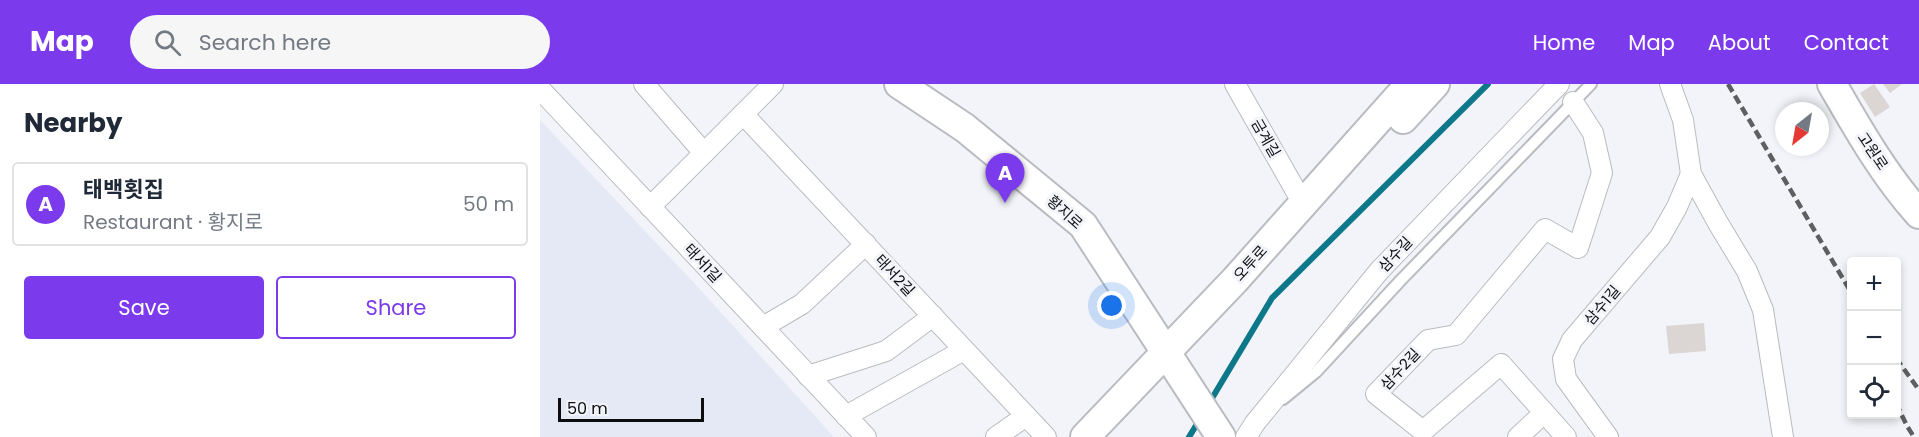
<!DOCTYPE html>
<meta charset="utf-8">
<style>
:root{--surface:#fff;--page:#f6f6f7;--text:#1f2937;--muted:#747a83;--line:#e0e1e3;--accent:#7c3aed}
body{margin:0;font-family:Poppins,"Noto Sans KR",sans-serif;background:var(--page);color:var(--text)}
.controls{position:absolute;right:18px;bottom:18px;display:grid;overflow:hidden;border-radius:6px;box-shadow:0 3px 9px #0003}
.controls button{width:54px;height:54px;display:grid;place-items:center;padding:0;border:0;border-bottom:2px solid var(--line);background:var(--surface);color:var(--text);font:30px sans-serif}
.compass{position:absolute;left:1235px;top:18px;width:54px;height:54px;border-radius:50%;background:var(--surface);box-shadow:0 3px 9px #0003;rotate:211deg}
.scale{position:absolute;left:18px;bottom:15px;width:146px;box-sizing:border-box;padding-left:6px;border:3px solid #0c0d0e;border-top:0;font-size:16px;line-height:21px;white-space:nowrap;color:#0c0d0e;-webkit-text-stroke:4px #f2f4f9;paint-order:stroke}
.you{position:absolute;left:572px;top:222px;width:21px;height:21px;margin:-15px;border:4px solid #fff;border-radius:50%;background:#1a73e8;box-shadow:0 0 0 9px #1a73e833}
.badge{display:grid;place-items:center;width:39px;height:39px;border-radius:50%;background:var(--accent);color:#fff;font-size:20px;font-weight:700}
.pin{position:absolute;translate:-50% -50px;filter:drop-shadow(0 2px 3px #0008)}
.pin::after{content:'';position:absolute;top:32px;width:21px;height:18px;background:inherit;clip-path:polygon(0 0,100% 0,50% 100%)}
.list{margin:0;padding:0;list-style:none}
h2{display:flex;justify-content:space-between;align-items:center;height:78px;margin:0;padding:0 24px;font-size:26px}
h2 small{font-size:20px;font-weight:400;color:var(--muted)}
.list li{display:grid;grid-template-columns:39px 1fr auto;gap:18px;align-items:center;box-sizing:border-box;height:84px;margin:0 12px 12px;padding:0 12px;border:2px solid var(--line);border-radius:6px}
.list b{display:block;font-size:22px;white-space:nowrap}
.list p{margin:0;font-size:20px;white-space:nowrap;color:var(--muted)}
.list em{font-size:20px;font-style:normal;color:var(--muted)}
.actions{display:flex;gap:12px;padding:18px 24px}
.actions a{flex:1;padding:14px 0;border:2px solid var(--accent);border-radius:6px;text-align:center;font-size:21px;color:var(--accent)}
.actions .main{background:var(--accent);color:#fff}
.icon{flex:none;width:33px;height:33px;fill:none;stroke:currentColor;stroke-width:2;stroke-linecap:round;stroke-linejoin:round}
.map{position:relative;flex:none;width:1379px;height:353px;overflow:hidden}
header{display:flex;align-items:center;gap:36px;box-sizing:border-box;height:84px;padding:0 30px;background:var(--accent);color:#fff}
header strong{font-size:28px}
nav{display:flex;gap:33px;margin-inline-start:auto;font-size:21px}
.search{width:420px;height:54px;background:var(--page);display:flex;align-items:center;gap:15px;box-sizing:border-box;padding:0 21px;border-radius:33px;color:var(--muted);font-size:22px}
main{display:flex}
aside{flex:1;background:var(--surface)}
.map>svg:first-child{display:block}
.built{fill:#e4e9f5}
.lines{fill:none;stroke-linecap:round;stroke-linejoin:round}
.stream{stroke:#0e788b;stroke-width:6}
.building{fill:#dbd5d3}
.lane-casing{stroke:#b9bbc0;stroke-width:14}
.street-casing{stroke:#b9bbc0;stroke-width:22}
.secondary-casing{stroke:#b9bbc0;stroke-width:32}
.lane{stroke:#fff;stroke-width:10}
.street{stroke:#fff;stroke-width:20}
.secondary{stroke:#fff;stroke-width:28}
.rail{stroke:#5d5f61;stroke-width:4.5;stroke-dasharray:9 4.5;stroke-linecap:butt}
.labels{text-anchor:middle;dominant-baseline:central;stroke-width:6;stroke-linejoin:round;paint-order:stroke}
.street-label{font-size:15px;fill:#0c0d0e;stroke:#f2f4f9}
</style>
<header>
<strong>Map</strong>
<div class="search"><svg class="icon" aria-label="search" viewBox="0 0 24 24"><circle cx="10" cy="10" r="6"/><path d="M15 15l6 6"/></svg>Search here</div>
<nav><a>Home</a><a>Map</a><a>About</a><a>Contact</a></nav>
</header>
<main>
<aside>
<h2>Nearby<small></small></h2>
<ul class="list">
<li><span class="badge">A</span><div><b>태백횟집</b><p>Restaurant · 황지로</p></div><em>50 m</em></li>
</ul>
<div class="actions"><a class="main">Save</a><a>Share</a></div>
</aside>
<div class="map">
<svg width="1379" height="353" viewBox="0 0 1379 353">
<rect width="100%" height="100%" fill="#f2f4f9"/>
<polygon class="built" points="0,36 156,201 294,353 0,353"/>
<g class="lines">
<g class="stream">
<polyline points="668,321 732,214 948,0"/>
<polyline points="649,353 660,335"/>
</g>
</g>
<g class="building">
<polygon points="1334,0 1350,23 1335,33 1320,9"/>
<polygon points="1343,0 1362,0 1350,9"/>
<polygon points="1164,239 1166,267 1129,270 1126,242"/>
</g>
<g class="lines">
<defs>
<polyline id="lane" points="743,315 776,288 860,197 1051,0"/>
<g id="street">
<polyline points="104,0 164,69"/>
<polyline points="695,0 757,109"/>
<polyline points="1130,0 1143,36 1151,90 1178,139 1207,187 1223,226 1243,353"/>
<polyline points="0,5 326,353"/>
<polyline points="203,30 506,353"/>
<polyline points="110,123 233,0"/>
<polyline points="223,243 262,220 326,160"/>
<polyline points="268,292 346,267 393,232"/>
<polyline points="306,332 424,266"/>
<polyline points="456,353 486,332"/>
<polyline points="706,353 715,339 839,187 1019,0"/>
<polyline points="978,353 1004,329"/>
<polyline points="1026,353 961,280 883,347 836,310 888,256 916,251 1005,145 1038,164 1062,89 1053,49 1033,18"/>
<polyline points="1068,353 1026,295 1023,275 1032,256 1120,153 1137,123 1151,90"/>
</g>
<g id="secondary">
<polyline points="359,0 425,44 543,141 681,353"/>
<path d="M 1292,0 C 1318,45 1344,91 1379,130"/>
<polyline points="863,35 895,0"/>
<polyline points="545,353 695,196 870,0"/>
</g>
</defs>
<use href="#lane" class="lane-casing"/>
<use href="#street" class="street-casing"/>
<use href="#secondary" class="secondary-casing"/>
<use href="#lane" class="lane"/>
<use href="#street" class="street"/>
<use href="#secondary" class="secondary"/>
<g class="rail">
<polyline points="1188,0 1312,210"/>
<polyline points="1356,274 1379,306"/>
<polyline points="1356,319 1367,342 1374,353"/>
</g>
</g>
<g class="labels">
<g class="street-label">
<text transform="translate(726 54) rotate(60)">금계길</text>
<text transform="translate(1333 67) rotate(56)">고원로</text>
<text transform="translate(525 128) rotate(42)">황지로</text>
<text transform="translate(855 170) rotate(-47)">삼수길</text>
<text transform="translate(163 179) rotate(47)">태서1길</text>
<text transform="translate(710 179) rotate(-48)">오투로</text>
<text transform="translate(355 191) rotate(47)">태서2길</text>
<text transform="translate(1062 221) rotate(-50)">삼수1길</text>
<text transform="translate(860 285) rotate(-47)">삼수2길</text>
</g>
</g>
</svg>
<div class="controls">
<button>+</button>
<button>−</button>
<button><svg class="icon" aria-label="locate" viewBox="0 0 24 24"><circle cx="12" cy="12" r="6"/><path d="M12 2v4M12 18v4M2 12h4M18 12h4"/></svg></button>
</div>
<svg class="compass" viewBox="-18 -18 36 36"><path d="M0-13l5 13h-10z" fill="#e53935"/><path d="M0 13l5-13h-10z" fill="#747a83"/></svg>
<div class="scale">50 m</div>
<div class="you"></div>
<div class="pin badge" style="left:465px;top:119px">A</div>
</div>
</main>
